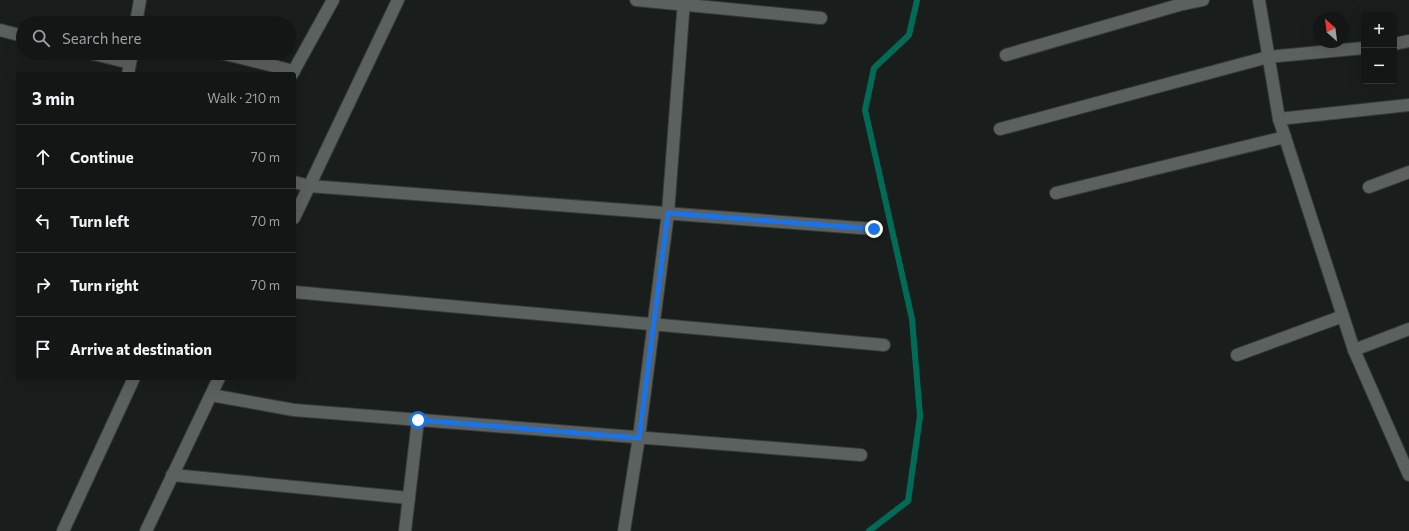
<!DOCTYPE html>
<meta charset="utf-8">
<style>
:root{--surface:#131615;--page:#1c1f1e;--text:#f1f3f6;--muted:#9d9fa0;--line:#323534}
body{margin:0;font-family:Commissioner,sans-serif;background:var(--page);color:var(--text)}
.controls{position:absolute;right:12px;top:12px;display:grid;overflow:hidden;border-radius:4px;box-shadow:0 4px 16px #0002}
.controls button{width:36px;height:36px;display:grid;place-items:center;padding:0;border:0;border-bottom:1px solid var(--line);background:var(--surface);color:var(--text);font:20px sans-serif}
.compass{position:absolute;left:1313px;top:12px;width:36px;height:36px;border-radius:50%;background:var(--surface);box-shadow:0 4px 16px #0002;rotate:332deg}
.stop{position:absolute;width:12px;height:12px;margin:-9px;border:3px solid #1a73e8;border-radius:50%;background:#fff}
.stop.end{background:#1a73e8;border-color:#fff;box-shadow:0 1px 4px #0008}
.list{margin:0;padding:0;list-style:none}
h2{display:flex;justify-content:space-between;align-items:center;height:52px;margin:0;padding:0 16px;font-size:17px}
h2 small{font-size:13px;font-weight:400;color:var(--muted)}
.list li{display:grid;grid-template-columns:26px 1fr auto;gap:12px;align-items:center;box-sizing:border-box;height:64px;padding:0 16px;border-top:1px solid var(--line)}
.list b{display:block;font-size:15px;white-space:nowrap}
.list em{font-size:13px;font-style:normal;color:var(--muted)}
.icon{flex:none;width:22px;height:22px;fill:none;stroke:currentColor;stroke-width:2;stroke-linecap:round;stroke-linejoin:round}
.map{position:relative;flex:none;width:1409px;height:531px;overflow:hidden}
.search{position:absolute;background:var(--surface);box-shadow:0 4px 16px #0002;left:16px;top:16px;width:280px;height:44px;display:flex;align-items:center;gap:10px;box-sizing:border-box;padding:0 14px;border-radius:22px;color:var(--muted);font-size:15px}
.panel{position:absolute;background:var(--surface);box-shadow:0 4px 16px #0002;left:16px;top:72px;width:280px;height:308px;border-radius:4px}
.map>svg:first-child{display:block}
.lines{fill:none;stroke-linecap:round;stroke-linejoin:round}
.stream{stroke:#006b57;stroke-width:6}
.minor-casing{stroke:#373b3a;stroke-width:14}
.minor{stroke:#5b615e;stroke-width:12}
.route{stroke:#1a73e8;stroke-width:5}
</style>
<div class="map">
<svg width="1409" height="531" viewBox="0 0 1409 531">
<rect width="100%" height="100%" fill="#191e1c"/>
<g class="lines">
<polyline class="stream" points="869,531 908,501 920,416 912,319 865,110 874,68 909,35 917,0"/>
<defs>
<g id="minor">
<polyline points="636,0 821,18"/>
<polyline points="1259,0 1279,119 1354,350 1409,475"/>
<polyline points="136,23 140,0"/>
<polyline points="0,30 23,36"/>
<polyline points="1394,44 1409,41"/>
<polyline points="90,53 130,63"/>
<polyline points="221,53 294,71"/>
<polyline points="1006,55 1179,5 1203,0"/>
<polyline points="128,74 132,53"/>
<polyline points="292,74 333,0"/>
<polyline points="1279,119 1409,105"/>
<polyline points="1000,129 1268,57 1364,48"/>
<polyline points="294,182 309,186 874,229"/>
<polyline points="1369,187 1409,172"/>
<polyline points="1056,193 1285,137"/>
<polyline points="294,218 398,0"/>
<polyline points="294,292 884,345"/>
<polyline points="1354,350 1409,329"/>
<polyline points="1237,355 1343,316"/>
<polyline points="211,395 294,410 861,455"/>
<polyline points="172,475 409,498"/>
<polyline points="63,531 134,378"/>
<polyline points="146,531 219,378"/>
<polyline points="405,531 418,420"/>
<polyline points="624,531 639,437 668,213 684,0"/>
</g>
</defs>
<use href="#minor" class="minor-casing"/>
<use href="#minor" class="minor"/>
</g>
<g class="lines">
<polyline class="route" points="418,420 639,438 668,213 874,229"/>
</g>
</svg>
<div class="controls">
<button>+</button>
<button>−</button>
</div>
<svg class="compass" viewBox="-18 -18 36 36"><path d="M0-13l5 13h-10z" fill="#e53935"/><path d="M0 13l5-13h-10z" fill="#9d9fa0"/></svg>
<div class="stop" style="left:418px;top:420px"></div>
<div class="stop end" style="left:874px;top:229px"></div>
<div class="search"><svg class="icon" aria-label="search" viewBox="0 0 24 24"><circle cx="10" cy="10" r="6"/><path d="M15 15l6 6"/></svg>Search here</div>
<section class="panel">
<h2>3 min<small>Walk · 210 m</small></h2>
<ul class="list">
<li><svg class="icon" aria-label="ahead" viewBox="0 0 24 24"><path d="M12 20V5M6 11l6-6 6 6"/></svg><div><b>Continue</b></div><em>70 m</em></li>
<li><svg class="icon" aria-label="left" viewBox="0 0 24 24"><path d="M17 20v-9H6M10 6l-5 5 5 5"/></svg><div><b>Turn left</b></div><em>70 m</em></li>
<li><svg class="icon" aria-label="right" viewBox="0 0 24 24"><path d="M7 20v-9h11M14 6l5 5-5 5"/></svg><div><b>Turn right</b></div><em>70 m</em></li>
<li><svg class="icon" aria-label="arrive" viewBox="0 0 24 24"><path d="M6 21V4h12l-3 4 3 4H6"/></svg><div><b>Arrive at destination</b></div></li>
</ul>
</section>
</div>
